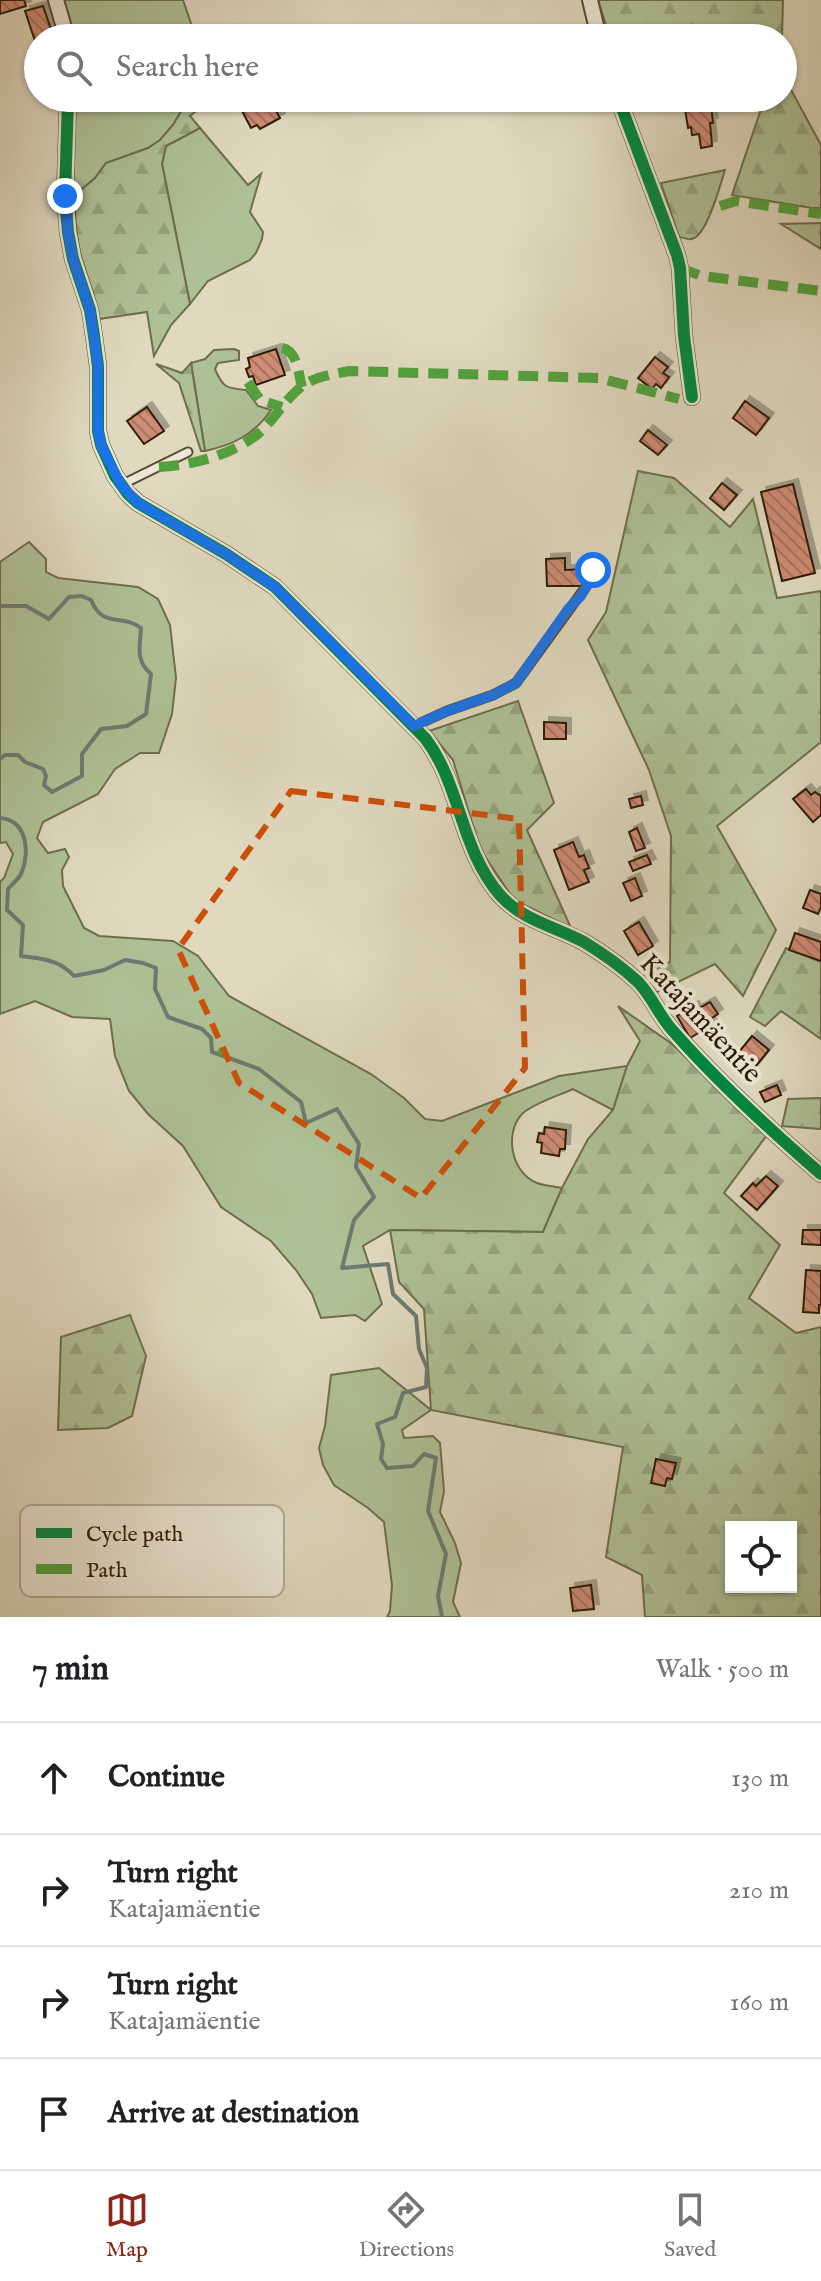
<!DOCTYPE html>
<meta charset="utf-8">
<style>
:root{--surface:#fff;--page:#f6f6f6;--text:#202124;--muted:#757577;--line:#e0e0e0;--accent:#8f2418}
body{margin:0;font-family:"IM FELL English",serif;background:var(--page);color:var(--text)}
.controls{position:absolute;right:24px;bottom:24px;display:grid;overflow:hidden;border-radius:0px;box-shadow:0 2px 6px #0004}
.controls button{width:72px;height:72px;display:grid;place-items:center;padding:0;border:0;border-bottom:2px solid var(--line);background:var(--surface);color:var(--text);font:40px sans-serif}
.stop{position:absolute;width:24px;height:24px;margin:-18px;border:6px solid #1a73e8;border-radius:50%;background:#fff}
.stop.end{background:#1a73e8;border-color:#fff;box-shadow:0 2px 8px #0008}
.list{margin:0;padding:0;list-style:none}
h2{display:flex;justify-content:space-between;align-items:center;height:104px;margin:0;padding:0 32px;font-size:34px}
h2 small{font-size:26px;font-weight:400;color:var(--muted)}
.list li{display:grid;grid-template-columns:52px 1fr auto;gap:24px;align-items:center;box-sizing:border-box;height:112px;padding:0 32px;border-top:2px solid var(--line)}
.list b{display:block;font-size:30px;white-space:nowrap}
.list p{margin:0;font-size:26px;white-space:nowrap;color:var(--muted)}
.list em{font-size:26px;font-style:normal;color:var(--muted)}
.icon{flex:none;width:44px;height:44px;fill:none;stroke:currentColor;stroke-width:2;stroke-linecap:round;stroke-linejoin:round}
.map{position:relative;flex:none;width:821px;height:1617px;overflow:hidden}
.search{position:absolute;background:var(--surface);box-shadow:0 2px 6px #0004;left:24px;right:24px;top:24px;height:88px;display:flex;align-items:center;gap:20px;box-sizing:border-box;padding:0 28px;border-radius:44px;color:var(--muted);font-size:30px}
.sheet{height:552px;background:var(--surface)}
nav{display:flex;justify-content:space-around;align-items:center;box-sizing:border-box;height:112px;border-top:2px solid var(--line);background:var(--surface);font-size:22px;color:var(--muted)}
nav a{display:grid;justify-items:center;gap:4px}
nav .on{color:var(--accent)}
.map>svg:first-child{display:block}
.grass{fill:#aec095;stroke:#6e6e4c;stroke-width:2}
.forest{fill:url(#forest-firs);stroke:#6e6e4c;stroke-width:2;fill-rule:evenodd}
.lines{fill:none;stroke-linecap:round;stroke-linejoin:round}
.stream{stroke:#6c7a70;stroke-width:4}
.building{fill:url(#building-back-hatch);stroke:#2d1b04;stroke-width:2;filter:url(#shadow)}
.service-casing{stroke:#5a4a33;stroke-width:11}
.minor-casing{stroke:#5a4a33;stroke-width:18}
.service{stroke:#ebe6d5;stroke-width:7}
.minor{stroke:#ebe6d5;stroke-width:14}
.quiet{stroke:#52a13d;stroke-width:10;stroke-dasharray:20 10;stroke-linecap:butt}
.cycleway-casing{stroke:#ebe6d5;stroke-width:17}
.cycleway{stroke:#00873e;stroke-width:12}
.route{stroke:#1a73e8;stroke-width:10}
.marked{fill:none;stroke:#cc500b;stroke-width:6;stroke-dasharray:16 10;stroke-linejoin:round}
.labels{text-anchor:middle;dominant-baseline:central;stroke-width:8;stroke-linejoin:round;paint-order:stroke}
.street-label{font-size:28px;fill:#2d1b04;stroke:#ebe6d5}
.key{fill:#ebe6d5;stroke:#b2a996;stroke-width:2}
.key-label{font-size:22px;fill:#2d1b04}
</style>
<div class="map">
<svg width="821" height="1617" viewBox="0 0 821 1617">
<defs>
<pattern id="forest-firs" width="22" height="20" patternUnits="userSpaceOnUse" patternTransform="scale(2)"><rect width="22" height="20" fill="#aec095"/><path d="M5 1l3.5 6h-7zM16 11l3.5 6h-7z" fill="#96a47f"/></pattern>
<pattern id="building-back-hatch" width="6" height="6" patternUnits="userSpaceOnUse" patternTransform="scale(2)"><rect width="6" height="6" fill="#ce8c75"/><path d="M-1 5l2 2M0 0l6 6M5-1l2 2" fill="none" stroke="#a8725e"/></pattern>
<filter id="shadow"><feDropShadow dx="5" dy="-5" stdDeviation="0" flood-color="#0004"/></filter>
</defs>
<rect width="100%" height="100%" fill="#e0d9bf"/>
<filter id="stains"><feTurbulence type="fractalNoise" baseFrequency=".0025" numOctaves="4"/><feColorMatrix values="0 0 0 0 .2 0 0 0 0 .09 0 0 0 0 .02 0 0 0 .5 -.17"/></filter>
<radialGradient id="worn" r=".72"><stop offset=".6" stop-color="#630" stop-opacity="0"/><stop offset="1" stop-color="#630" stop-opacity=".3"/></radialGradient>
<g class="grass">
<polygon points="56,0 183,0 196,38 67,38"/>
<polygon points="68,98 189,98 173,125 160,140 148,148 106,163 95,178 74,196 65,196"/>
<polygon points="200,128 248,185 261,174 250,212 263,232 262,239 256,253 250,260 208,281 190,304 162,164 166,146"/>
<path d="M 234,349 L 239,351 L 239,360 L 218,363 L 215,369 C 223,388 226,388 246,390 L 258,406 L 271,410 C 255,434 233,445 205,451 L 191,363 L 205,359 L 214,350 Z"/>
<path d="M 29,542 L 46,559 L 46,572 L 58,578 L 138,587 L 158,599 L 170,625 L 176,678 L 172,714 L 159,753 L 140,753 L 115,769 L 98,794 L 43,822 L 37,838 L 48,853 L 65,849 L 69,857 L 62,870 L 63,886 L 84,928 L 99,936 L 173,941 L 198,956 L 229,996 L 371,1074 L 404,1098 L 425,1119 L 442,1121 L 559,1076 L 627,1066 L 613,1110 L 573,1089 C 560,1095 532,1104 522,1114 C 504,1133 511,1173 537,1183 C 545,1186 554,1186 562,1188 L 543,1232 L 390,1230 L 363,1246 L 382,1304 L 365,1321 L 355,1315 L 321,1318 L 312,1294 L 296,1270 L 271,1241 L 221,1207 L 183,1146 L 148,1114 L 129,1091 L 115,1056 L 110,1019 L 72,1017 L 35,1001 L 0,1014 L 0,882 L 4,878 L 13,854 L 6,842 L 0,843 L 0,562 Z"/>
<polygon points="379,1368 431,1410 402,1430 404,1438 433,1436 440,1443 444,1491 440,1512 455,1543 461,1563 453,1602 460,1617 387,1617 390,1611 392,1585 384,1522 368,1508 334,1485 323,1465 319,1448 325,1426 331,1375"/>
</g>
<g class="forest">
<polygon points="598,0 783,0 782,38 726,38 720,26 697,38 610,38"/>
<polygon points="783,75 821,145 821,208 812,208 732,195 760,112 754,98 783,98"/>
<path d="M 189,98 L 203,98 L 205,104 L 190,116 L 200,128 L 166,146 L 162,164 L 190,304 L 171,325 L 154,356 L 147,312 L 99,319 C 96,295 86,275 80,252 C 76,234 75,215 74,196 L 95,178 L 106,163 L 148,148 L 160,140 L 173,125 Z"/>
<path d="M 725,170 C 720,185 707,237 691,239 C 689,240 681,237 679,237 L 661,183 Z"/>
<polygon points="821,223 821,249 781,224"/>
<polygon points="191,363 205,451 201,451 179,383 156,364 182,373"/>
<polygon points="638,471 674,478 730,527 753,499 777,598 821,591 821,742 717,826 776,930 743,996 715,964 653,994 640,976 670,962 671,836 649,770 588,640 606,612"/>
<polygon points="518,701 554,803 527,830 571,928 514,900 480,849 453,760 429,731"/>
<polygon points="786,948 821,962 821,1039 781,1011 765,1026 750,1017"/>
<path d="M 618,1006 L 672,1044 L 767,1135 L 724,1193 L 780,1245 L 749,1298 L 796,1333 L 821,1327 L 821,1617 L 645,1617 L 642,1575 L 606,1557 L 623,1447 L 431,1410 L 424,1309 L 399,1282 L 390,1230 L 543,1232 L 562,1188 L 588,1139 L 613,1110 L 627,1066 L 640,1041 ZM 731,1527 L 791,1527 L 791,1587 L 731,1587 Z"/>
<polygon points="821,1098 821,1129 782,1126 788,1099"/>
<polygon points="130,1315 146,1356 132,1416 108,1428 58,1430 61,1337"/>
</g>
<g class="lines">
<g class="stream">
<path d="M 0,606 L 26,606 L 49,619 L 69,597 L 82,596 L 91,600 C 103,629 121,613 141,628 C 140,646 135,661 151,674 L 146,714 L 127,726 L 101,729 L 82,754 L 82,776 L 52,792 L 44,785 L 46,776 L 43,769 L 25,762 L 18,755 L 5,755 L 0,759"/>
<path d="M 0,818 C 28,820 30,854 21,874 C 18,880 12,884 8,889 L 7,910 L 23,925 L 21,956 C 42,959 59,959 74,976 L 104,970 L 125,960 L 143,963 L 156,968 L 155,989 L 168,1017 L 202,1029 L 211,1038 L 212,1052 L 259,1069 L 301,1102 L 306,1123 L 337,1109 L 359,1144 L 356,1167 L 374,1197 L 354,1220 L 342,1268 L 388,1264 L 393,1294 L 416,1316 L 419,1349 L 427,1368 L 426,1387 L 403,1393 L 395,1417 L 377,1424 L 383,1444 L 381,1459 L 387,1468 L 413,1466 L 424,1454 L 436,1458 L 428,1511 L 446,1554 L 438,1596 L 442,1617"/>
</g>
</g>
<g class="building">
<polygon points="0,0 24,0 26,6 0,14"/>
<polygon points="43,6 54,38 38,38 37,47 25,11"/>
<polygon points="706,98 707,105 711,105 713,123 710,123 712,146 701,148 699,134 692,135 691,127 688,128 685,109 688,109 687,100"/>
<polygon points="258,102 262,109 272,104 280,118 260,129 257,125 251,128 242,111"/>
<polygon points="276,349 285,375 256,385 253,376 249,377 246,369 250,367 248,358"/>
<polygon points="655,357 668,367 663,373 669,377 661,388 656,384 652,389 638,378"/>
<polygon points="745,401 769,418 756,435 733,418"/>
<polygon points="147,407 164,431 144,444 127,421"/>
<polygon points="648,430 667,445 658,455 640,441"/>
<polygon points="722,483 737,495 724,510 710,498"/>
<polygon points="793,484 815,573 782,581 761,492"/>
<polygon points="565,558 565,570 584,569 584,586 547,586 546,559"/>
<polygon points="544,722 566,723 566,739 544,739"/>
<polygon points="806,789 811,795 815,792 821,796 821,815 813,822 793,799"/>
<polygon points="641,796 643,805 631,808 629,799"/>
<polygon points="637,828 645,848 636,851 629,832"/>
<polygon points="573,842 579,857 584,855 589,868 584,870 589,882 569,890 554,850"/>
<polygon points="647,855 651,864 633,871 629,862"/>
<polygon points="635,878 642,896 631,901 623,883"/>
<polygon points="810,890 821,894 821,907 818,914 803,908"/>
<polygon points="639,922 653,946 638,955 624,931"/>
<polygon points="795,933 821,942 821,961 789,950"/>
<polygon points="710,1002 718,1014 709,1020 712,1025 690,1038 677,1016 694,1006 696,1010"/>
<polygon points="752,1036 769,1050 746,1078 729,1064"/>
<polygon points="777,1085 781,1095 765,1102 760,1092"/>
<polygon points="545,1127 566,1130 565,1149 560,1149 559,1156 541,1153 542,1143 537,1142 539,1133 544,1134"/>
<polygon points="766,1176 778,1186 757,1210 741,1196 753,1183 756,1186"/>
<polygon points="803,1230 821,1230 821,1245 802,1244"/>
<polygon points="806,1270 821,1271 821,1305 819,1305 819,1313 803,1312"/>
<polygon points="656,1459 676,1463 672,1479 667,1478 665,1486 651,1483"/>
<polygon points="591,1585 594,1609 573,1611 570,1588"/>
</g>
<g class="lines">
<defs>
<g id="service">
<polyline points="121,485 188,452"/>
<polyline points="414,726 447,711 493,695 516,683 590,581 593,570 590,559"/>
</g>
<g id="minor">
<polyline points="56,0 67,38"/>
<polyline points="590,0 599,38"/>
<path d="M 68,98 L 65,196 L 68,232 L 73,259 L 90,310 L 94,336 L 98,366 L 98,431 L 101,445 L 115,476 L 128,494 L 138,503 L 226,554 L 275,587 L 425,738 C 461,785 460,849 500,895 C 522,920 556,927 584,942 C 602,953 622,967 638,982 C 652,996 659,1016 673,1031 C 718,1082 769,1129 821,1174"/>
<polyline points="618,98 677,255 680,268 684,336 692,397"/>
</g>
</defs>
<use href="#service" class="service-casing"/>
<use href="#minor" class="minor-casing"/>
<use href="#service" class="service"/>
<use href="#minor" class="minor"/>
<g class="quiet">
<polyline points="720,206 736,201 821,214"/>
<polyline points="680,268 702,276 821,291"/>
<path d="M 282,348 C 298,351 298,373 302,387"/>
<polyline points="248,382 260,400 282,407"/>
<path d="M 159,467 C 194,465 232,455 259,433 C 276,418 287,395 307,383 C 319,376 334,374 349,371 L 599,378 L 679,399"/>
<polyline points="221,1055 224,1050"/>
</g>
<defs>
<g id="cycleway">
<path d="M 68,98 L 65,196 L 68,232 L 73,259 L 90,310 L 94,336 L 98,366 L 98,431 L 101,445 L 115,476 L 128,494 L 138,503 L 226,554 L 275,587 L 425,738 C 461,785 460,849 500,895 C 522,920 556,927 584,942 C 602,953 622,967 638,982 C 652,996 659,1016 673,1031 C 718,1082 769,1129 821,1174"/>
<polyline points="618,98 677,255 680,268 684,336 692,397"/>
</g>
</defs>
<use href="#cycleway" class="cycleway-casing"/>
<use href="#cycleway" class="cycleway"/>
</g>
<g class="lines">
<polyline class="route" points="65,196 68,232 73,259 90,310 98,366 98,431 101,445 121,485 138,503 226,554 275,587 414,726 447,711 493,695 516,683 568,609 581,596 590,581 593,570"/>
</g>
<path class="marked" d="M 291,791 L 519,819 L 525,1068 L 421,1198 L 239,1083 L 178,949 Z"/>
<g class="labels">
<g class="street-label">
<text transform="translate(700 1019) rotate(47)">Katajamäentie</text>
</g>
</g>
<rect x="20" y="1505" width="264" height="92" rx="12" class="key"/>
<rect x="36" y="1528" width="36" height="10" fill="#00873e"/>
<rect x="36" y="1564" width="36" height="10" fill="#52a13d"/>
<g class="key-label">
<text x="86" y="1541">Cycle path</text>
<text x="86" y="1577">Path</text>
</g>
<rect width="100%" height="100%" filter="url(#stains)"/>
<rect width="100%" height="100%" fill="url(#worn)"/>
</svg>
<div class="controls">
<button><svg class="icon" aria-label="locate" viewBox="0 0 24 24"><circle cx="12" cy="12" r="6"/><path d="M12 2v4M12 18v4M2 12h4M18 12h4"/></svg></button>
</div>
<div class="stop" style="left:593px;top:570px"></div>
<div class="stop end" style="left:65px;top:196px"></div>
<div class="search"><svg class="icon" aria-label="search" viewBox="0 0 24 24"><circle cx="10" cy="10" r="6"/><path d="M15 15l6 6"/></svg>Search here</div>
</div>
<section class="sheet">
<h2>7 min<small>Walk · 500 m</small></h2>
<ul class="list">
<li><svg class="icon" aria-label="ahead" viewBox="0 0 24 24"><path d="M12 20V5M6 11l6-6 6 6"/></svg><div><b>Continue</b></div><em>130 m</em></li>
<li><svg class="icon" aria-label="right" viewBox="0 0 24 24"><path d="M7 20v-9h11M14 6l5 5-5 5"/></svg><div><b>Turn right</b><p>Katajamäentie</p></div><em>210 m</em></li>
<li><svg class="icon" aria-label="right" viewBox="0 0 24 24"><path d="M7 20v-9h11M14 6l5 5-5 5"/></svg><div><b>Turn right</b><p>Katajamäentie</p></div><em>160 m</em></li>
<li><svg class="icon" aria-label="arrive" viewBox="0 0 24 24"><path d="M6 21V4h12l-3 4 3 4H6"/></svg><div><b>Arrive at destination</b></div></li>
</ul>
</section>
<nav>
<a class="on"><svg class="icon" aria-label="map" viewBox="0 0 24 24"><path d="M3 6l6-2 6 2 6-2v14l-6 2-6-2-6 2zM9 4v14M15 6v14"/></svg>Map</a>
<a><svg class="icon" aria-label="directions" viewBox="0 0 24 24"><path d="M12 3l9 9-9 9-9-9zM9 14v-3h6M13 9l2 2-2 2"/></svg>Directions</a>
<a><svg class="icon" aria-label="saved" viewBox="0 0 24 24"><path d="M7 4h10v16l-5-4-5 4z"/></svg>Saved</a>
</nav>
